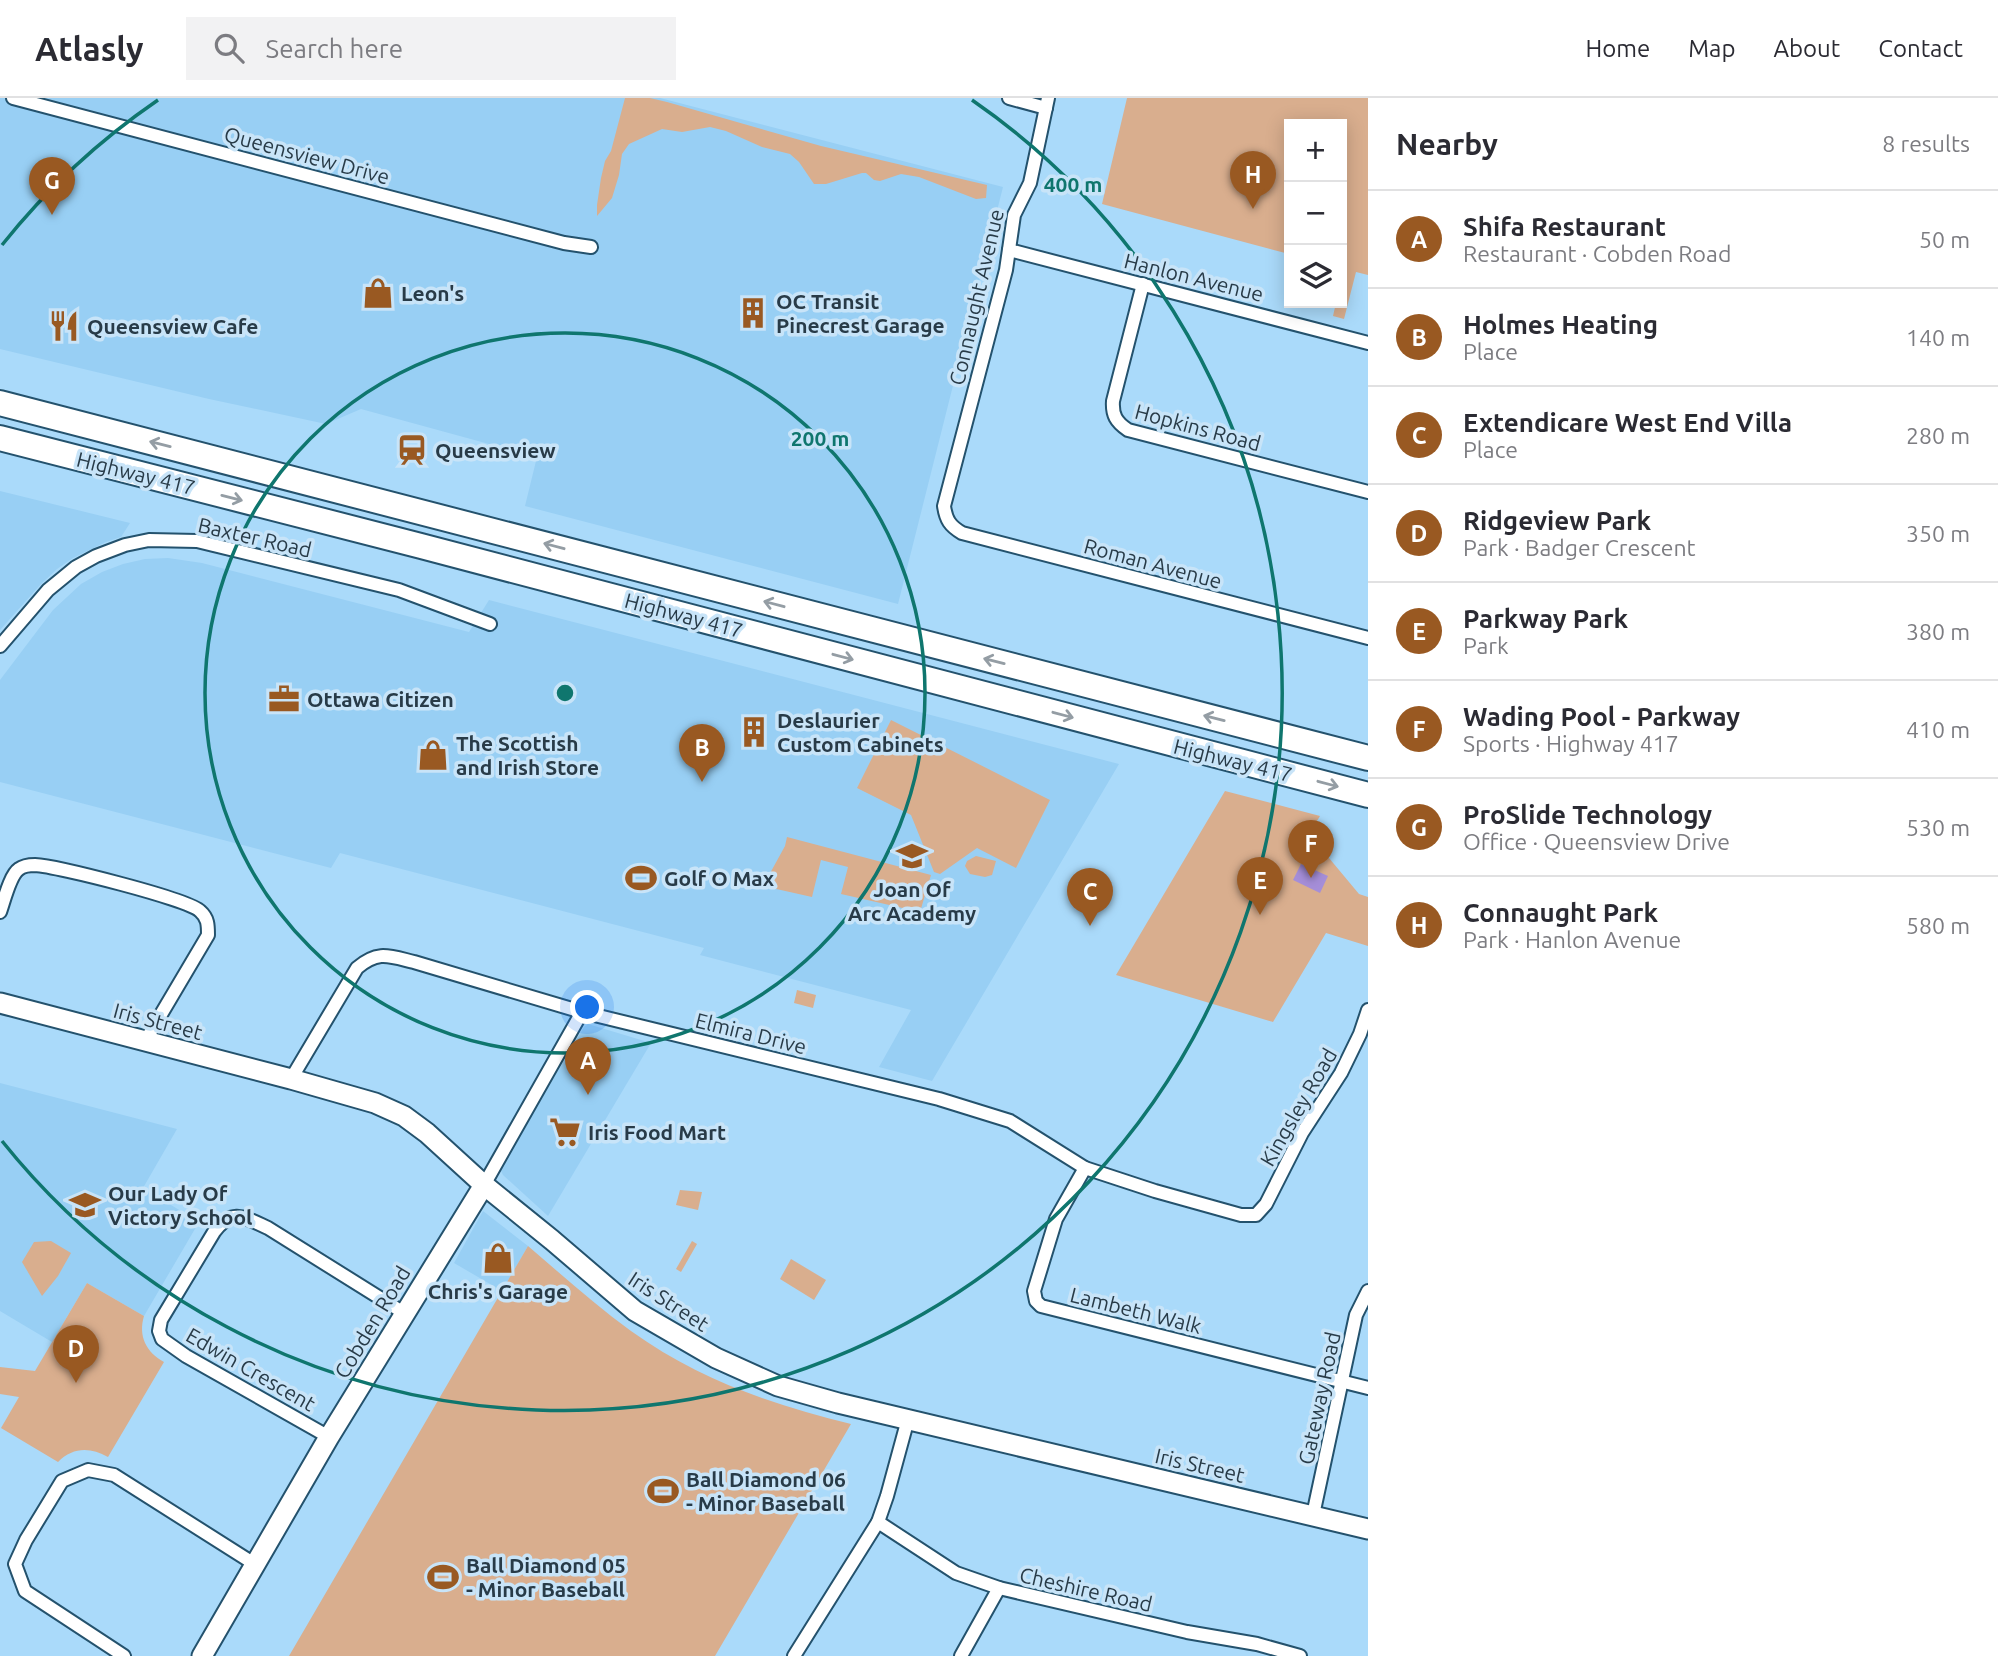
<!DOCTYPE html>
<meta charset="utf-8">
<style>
:root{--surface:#fff;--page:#f2f2f3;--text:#2b2b33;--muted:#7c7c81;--line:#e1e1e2;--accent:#995922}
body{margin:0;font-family:Ubuntu,sans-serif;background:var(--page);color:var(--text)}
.controls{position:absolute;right:21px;top:21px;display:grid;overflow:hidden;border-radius:0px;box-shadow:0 4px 18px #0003}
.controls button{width:63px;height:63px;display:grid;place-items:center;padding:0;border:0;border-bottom:2px solid var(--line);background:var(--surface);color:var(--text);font:35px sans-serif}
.you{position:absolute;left:588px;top:910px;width:24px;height:24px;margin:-18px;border:5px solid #fff;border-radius:50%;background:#1a73e8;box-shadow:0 0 0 10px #1a73e833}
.badge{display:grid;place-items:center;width:46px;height:46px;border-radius:50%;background:var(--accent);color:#fff;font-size:23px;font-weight:700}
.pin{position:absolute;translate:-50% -58px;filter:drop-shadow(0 2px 4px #0008)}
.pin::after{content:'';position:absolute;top:37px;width:24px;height:21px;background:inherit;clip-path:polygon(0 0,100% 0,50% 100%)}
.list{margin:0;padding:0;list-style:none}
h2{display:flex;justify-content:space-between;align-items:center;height:91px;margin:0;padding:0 28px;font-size:30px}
h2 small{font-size:23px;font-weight:400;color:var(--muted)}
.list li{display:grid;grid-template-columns:46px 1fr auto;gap:21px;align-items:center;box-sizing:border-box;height:98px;padding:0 28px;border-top:2px solid var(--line)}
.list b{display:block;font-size:26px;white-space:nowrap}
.list p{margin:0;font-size:23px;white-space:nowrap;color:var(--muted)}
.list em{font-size:23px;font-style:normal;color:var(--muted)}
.icon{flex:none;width:38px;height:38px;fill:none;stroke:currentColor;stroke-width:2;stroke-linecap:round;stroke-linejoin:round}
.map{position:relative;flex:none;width:1368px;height:1558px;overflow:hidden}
header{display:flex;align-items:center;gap:42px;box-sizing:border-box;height:98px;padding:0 35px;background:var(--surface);border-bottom:2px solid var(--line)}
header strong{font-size:33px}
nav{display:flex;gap:38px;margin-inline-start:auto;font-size:24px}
.search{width:490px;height:63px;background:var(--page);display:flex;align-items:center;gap:18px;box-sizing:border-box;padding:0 24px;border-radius:0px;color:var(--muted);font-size:26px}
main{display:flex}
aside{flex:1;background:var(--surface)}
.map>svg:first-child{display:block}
.built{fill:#98cff4}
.green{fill:#d9ae8e}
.water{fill:#a58ed8}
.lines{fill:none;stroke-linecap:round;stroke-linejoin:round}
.street-casing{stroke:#24526d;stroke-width:16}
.secondary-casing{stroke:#24526d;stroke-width:23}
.highway-casing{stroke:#24526d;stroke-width:28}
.street{stroke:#fff;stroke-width:12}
.secondary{stroke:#fff;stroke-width:19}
.highway{stroke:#fff;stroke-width:24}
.oneway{stroke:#949da4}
.ring{fill:none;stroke:#0f766e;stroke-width:3.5}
.labels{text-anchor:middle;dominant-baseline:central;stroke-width:7;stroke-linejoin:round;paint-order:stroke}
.street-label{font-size:21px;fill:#283b48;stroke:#c8e4f8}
.poi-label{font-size:21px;font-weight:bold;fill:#283b48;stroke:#c8e4f8;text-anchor:start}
.centre{fill:#0f766e;stroke:#c8e4f8;stroke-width:3.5}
.ring-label{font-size:21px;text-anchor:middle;font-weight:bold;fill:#0f766e;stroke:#c8e4f8;stroke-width:7;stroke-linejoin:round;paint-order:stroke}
</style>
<header>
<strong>Atlasly</strong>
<div class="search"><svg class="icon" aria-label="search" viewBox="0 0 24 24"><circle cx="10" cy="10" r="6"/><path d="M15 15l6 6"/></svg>Search here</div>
<nav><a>Home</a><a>Map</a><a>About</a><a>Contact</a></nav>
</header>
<main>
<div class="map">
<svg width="1368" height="1558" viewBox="0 0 1368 1558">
<rect width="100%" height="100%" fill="#aadafa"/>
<g class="built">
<polygon points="0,0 660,0 1003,89 898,506 525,408 537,359 361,311 326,326 209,301 0,251"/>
<polygon points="0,393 130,425 121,439 106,444 73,460 57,471 41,486 0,532"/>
<polygon points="168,460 202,465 469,534 489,502 1119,666 932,983 879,969 911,912 700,857 704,850 340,755 331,770 0,684 0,582 53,512 81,486 102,474 123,466 145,461"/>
<polygon points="588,926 651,945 548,1118 503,1077 500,1071 584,929"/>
<polygon points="0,985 177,1031 143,1090 199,1124 144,1218 87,1185 52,1244 0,1213"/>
<polygon points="483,1113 528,1148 502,1193 454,1165"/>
</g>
<g class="green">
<polygon points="625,0 650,0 667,4 821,48 987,87 986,100 976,101 919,79 901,76 880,83 874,82 866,75 862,75 826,86 814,86 799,64 790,56 762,49 726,33 710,29 682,34 662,31 629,46 622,56 619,77 612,100 597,118 597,107 601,80 605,63 611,53"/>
<polygon points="1127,0 1368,0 1368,177 1356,174 1344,221 1333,218 1336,205 1342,205 1342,184 1345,171 1342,170 1342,26 1289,26 1289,156 1102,106"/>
<polygon points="891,622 1050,702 1016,770 977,750 940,776 934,774 911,717 857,690"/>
<polygon points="1225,693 1320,718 1309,736 1359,796 1368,799 1368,848 1326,835 1273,924 1116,877"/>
<polygon points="787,739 931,777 920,814 841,796 848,769 821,762 812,799 763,788 785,748"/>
<polygon points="976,758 996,763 992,777 985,779 970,776 965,768 967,763"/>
<polygon points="797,892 816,897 813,910 794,905"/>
<polygon points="680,1092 702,1094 698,1112 676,1107"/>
<polygon points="51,1143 71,1155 58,1178 42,1198 22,1164 34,1144"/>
<polygon points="692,1143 697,1146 681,1174 676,1171"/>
<path d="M 528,1148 C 562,1177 595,1207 631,1233 C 698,1281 772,1307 851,1326 L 715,1558 L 289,1558 Z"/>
<polygon points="791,1161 826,1182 814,1202 780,1181"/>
<path d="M 87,1185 L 144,1218 C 138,1238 146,1254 164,1264 L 108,1359 C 90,1349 73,1349 58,1364 L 1,1330 L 19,1299 L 0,1296 L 0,1269 L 35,1273 Z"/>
</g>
<polygon class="water" points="1301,766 1328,778 1320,795 1293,782"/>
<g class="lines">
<defs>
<g id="street">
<polyline points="13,0 564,145 591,149"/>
<polyline points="1009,0 1046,10"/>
<path d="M 1048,0 L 1030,85 L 1014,117 L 1006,172 L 944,408 C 946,422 950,428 962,435 L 1368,540"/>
<polyline points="1009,152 1368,245"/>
<path d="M 1143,186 L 1113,303 C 1112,317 1116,324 1128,332 L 1368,394"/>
<polyline points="0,548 48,492 76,469 96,458 125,447 149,442 197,443 399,492 490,526"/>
<path d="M 0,814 C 4,803 10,777 19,771 C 23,768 31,767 35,767 C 56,768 188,801 200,813 C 208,820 208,827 208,837 L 150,935 L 148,944"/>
<path d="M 291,981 L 357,870 C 378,852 389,858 414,864 L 582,914 L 939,1001 L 1010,1023 L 1085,1070 L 1155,1093 L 1241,1117 L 1256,1117 L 1266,1106 L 1302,1035 L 1341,975 L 1360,936 L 1368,912"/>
<polyline points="1085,1070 1056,1121 1034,1193 1036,1203 1041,1208 1368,1290"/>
<polyline points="484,1087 582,914"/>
<path d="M 329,1339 L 186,1258 L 162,1241 L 159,1233 L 161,1222 L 214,1134 C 232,1110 244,1119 268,1130 L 404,1215"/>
<polyline points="1313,1417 1356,1217 1368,1193"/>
<polyline points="878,1424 956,1475 999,1490 1187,1534 1257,1546 1300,1558"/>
<polyline points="124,1558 25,1493 15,1466 26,1442 62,1383 88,1372 114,1377 256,1467"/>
<polyline points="794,1558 878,1424 887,1398 908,1321"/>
<polyline points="961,1558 999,1490"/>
</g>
<g id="secondary">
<polyline points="0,905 291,981 375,1005 404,1018 427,1035 484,1087 552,1142 635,1213 716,1260 778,1288 838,1305 1368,1431"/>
<polyline points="202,1558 329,1339 484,1087"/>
</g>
<g id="highway">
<polyline points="0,305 1368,660"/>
<polyline points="0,340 421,448 1368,697"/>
</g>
</defs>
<use href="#street" class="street-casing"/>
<use href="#secondary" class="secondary-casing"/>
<use href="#highway" class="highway-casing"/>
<use href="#street" class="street"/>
<use href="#secondary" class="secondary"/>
<use href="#highway" class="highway"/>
</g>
<defs><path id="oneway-shaft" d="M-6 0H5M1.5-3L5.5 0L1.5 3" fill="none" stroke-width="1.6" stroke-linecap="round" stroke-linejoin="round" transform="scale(1.75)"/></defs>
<g class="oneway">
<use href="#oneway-shaft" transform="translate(160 346) rotate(-166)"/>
<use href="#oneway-shaft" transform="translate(232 400) rotate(14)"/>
<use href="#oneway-shaft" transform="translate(554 448) rotate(-165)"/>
<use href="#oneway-shaft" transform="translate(774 506) rotate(-165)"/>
<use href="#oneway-shaft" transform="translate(843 559) rotate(15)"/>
<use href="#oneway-shaft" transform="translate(994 563) rotate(-166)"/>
<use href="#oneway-shaft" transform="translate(1063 617) rotate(15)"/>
<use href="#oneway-shaft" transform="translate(1214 620) rotate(-166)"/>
<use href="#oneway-shaft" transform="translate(1328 686) rotate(15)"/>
</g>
<g class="ring">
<circle cx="565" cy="595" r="360"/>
<path d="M2 147A719 719 0 0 1 158 2M972 2A719 719 0 1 1 2 1043"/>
</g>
<defs>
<symbol id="shop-bare" viewBox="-9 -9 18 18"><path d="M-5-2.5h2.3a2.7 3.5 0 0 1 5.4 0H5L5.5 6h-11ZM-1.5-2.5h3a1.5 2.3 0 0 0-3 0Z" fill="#995922" stroke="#c8e4f8" stroke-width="2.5" paint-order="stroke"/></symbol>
<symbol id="building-bare" viewBox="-9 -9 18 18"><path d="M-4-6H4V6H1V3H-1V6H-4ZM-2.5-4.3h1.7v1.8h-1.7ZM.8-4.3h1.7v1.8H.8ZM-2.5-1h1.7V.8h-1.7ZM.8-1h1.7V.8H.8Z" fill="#995922" stroke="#c8e4f8" stroke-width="2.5" paint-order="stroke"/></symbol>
<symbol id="restaurant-bare" viewBox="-9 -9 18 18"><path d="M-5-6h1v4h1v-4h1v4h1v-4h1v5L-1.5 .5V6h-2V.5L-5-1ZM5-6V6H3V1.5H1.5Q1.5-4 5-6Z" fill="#995922" stroke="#c8e4f8" stroke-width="2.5" paint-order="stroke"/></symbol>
<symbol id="station-bare" viewBox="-9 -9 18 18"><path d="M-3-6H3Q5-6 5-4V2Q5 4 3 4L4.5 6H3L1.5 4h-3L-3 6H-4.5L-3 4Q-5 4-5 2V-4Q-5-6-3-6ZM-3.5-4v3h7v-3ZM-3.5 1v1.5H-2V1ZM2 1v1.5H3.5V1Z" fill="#995922" stroke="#c8e4f8" stroke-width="2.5" paint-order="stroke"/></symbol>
<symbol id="office-bare" viewBox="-9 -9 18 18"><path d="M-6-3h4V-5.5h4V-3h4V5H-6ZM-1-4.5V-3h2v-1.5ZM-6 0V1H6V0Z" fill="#995922" stroke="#c8e4f8" stroke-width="2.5" paint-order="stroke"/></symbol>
<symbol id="school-bare" viewBox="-9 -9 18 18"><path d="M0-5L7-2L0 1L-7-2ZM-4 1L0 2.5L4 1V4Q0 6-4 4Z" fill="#995922" stroke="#c8e4f8" stroke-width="2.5" paint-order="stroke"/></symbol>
<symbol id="stadium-bare" viewBox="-9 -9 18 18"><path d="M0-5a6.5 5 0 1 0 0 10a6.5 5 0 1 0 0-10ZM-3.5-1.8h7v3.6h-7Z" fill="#995922" stroke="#c8e4f8" stroke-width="2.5" paint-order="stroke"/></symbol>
<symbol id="supermarket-bare" viewBox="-9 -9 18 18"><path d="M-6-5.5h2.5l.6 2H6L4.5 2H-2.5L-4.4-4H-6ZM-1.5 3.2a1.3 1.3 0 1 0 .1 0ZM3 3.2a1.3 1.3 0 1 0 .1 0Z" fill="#995922" stroke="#c8e4f8" stroke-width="2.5" paint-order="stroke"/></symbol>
</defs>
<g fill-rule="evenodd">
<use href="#shop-bare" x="356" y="173" width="44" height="44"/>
<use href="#building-bare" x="731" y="193" width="44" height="44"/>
<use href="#restaurant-bare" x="42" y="206" width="44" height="44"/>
<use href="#station-bare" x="390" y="330" width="44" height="44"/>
<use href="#office-bare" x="262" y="579" width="44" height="44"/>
<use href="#building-bare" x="732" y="612" width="44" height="44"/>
<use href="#shop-bare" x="411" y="635" width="44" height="44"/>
<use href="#school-bare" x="890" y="736" width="44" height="44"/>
<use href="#stadium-bare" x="619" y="758" width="44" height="44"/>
<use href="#supermarket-bare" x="543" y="1012" width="44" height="44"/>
<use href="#school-bare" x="63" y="1085" width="44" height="44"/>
<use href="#shop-bare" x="476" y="1138" width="44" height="44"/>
<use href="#stadium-bare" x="641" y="1371" width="44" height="44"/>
<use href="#stadium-bare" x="421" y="1457" width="44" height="44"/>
</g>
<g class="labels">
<g class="street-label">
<text transform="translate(307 57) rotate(15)">Queensview Drive</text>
<text transform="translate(1194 179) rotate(14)">Hanlon Avenue</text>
<text transform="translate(976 199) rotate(-77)">Connaught Avenue</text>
<text transform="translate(1198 329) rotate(15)">Hopkins Road</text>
<text transform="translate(136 375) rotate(14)">Highway 417</text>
<text transform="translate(255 439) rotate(13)">Baxter Road</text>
<text transform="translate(1153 465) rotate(15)">Roman Avenue</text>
<text transform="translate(684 517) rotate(15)">Highway 417</text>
<text transform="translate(1233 662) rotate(14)">Highway 417</text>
<text transform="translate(158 923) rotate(15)">Iris Street</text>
<text transform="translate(751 935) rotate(14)">Elmira Drive</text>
<text transform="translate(1298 1009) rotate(-60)">Kingsley Road</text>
<text transform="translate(669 1203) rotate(33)">Iris Street</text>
<text transform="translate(1136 1212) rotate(14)">Lambeth Walk</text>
<text transform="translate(372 1224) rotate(-59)">Cobden Road</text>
<text transform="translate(251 1271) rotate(30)">Edwin Crescent</text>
<text transform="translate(1319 1300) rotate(-78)">Gateway Road</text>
<text transform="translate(1200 1367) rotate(13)">Iris Street</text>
<text transform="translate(1086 1491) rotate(13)">Cheshire Road</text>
</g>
<g class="poi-label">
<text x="401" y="195">Leon's</text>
<text x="776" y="203">OC Transit<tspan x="776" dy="24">Pinecrest Garage</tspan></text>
<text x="87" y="228">Queensview Cafe</text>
<text x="435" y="352">Queensview</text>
<text x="307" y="601">Ottawa Citizen</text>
<text x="777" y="622">Deslaurier<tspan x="777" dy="24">Custom Cabinets</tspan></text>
<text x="456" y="645">The Scottish<tspan x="456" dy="24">and Irish Store</tspan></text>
<text x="664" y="780">Golf O Max</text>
<text x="912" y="791" text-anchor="middle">Joan Of<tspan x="912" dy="24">Arc Academy</tspan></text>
<text x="588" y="1034">Iris Food Mart</text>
<text x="108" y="1095">Our Lady Of<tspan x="108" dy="24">Victory School</tspan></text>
<text x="498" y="1193" text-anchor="middle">Chris's Garage</text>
<text x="686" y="1381">Ball Diamond 06<tspan x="686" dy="24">- Minor Baseball</tspan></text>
<text x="466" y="1467">Ball Diamond 05<tspan x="466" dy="24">- Minor Baseball</tspan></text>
</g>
</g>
<circle cx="565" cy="595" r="10" class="centre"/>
<g class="ring-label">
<text x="1073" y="94">400 m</text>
<text x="820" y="348">200 m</text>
</g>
</svg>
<div class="controls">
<button>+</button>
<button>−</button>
<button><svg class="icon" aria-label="layers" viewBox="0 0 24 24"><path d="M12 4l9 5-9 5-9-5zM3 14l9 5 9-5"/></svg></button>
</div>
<div class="you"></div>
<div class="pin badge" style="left:588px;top:997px">A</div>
<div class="pin badge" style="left:702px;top:684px">B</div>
<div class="pin badge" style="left:1090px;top:828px">C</div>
<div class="pin badge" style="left:76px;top:1285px">D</div>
<div class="pin badge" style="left:1260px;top:817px">E</div>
<div class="pin badge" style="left:1311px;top:780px">F</div>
<div class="pin badge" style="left:52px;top:117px">G</div>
<div class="pin badge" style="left:1253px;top:111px">H</div>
</div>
<aside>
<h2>Nearby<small>8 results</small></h2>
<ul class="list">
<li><span class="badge">A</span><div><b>Shifa Restaurant</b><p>Restaurant · Cobden Road</p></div><em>50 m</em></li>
<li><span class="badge">B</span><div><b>Holmes Heating</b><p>Place</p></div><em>140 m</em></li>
<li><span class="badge">C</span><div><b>Extendicare West End Villa</b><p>Place</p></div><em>280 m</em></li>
<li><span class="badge">D</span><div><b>Ridgeview Park</b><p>Park · Badger Crescent</p></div><em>350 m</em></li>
<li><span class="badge">E</span><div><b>Parkway Park</b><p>Park</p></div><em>380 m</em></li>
<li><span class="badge">F</span><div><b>Wading Pool - Parkway</b><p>Sports · Highway 417</p></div><em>410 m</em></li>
<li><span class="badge">G</span><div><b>ProSlide Technology</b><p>Office · Queensview Drive</p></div><em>530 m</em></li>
<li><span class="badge">H</span><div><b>Connaught Park</b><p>Park · Hanlon Avenue</p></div><em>580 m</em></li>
</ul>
</aside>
</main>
